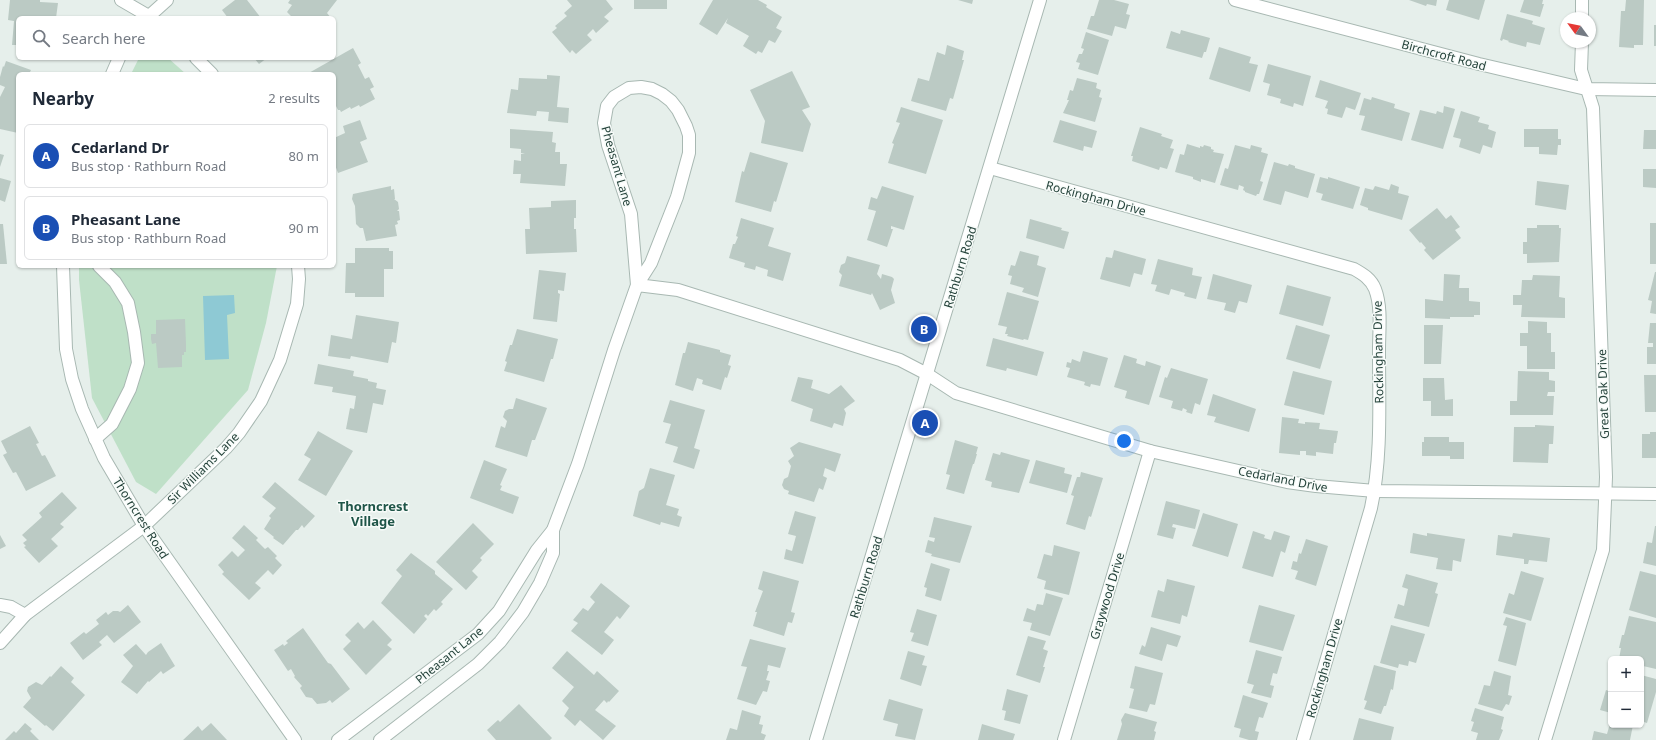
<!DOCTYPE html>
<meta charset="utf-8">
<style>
:root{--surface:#fff;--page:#f6f6f7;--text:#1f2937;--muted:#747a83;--line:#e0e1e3;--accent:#7c3aed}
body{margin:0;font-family:"Noto Sans",sans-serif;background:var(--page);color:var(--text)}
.controls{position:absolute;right:12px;bottom:12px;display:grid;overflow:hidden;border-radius:6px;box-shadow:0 1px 3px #0004}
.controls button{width:36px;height:36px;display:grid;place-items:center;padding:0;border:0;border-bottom:1px solid var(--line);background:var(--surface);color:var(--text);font:20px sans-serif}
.compass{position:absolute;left:1560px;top:12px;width:36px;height:36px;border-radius:50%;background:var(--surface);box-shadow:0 1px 3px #0004;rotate:303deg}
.you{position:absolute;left:1124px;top:441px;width:14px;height:14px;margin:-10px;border:3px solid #fff;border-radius:50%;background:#1a73e8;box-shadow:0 0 0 6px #1a73e833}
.badge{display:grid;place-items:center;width:26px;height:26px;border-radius:50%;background:var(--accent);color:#fff;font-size:13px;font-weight:700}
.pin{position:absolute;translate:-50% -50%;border:2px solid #fff;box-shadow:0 1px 4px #0006}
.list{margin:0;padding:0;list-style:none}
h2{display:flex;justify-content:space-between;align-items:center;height:52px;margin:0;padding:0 16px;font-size:17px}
h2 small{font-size:13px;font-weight:400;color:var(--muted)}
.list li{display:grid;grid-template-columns:26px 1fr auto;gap:12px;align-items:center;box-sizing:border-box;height:64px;margin:0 8px 8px;padding:0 8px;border:1px solid var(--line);border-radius:6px}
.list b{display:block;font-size:15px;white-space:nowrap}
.list p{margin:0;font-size:13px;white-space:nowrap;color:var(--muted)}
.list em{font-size:13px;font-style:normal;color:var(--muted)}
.icon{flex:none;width:22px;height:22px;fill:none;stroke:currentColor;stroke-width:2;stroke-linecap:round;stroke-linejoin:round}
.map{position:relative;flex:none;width:1656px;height:740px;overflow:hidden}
.search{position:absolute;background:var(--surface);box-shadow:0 1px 3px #0004;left:16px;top:16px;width:320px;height:44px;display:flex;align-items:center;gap:10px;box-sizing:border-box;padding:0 14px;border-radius:6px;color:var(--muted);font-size:15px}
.panel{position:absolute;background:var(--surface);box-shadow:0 1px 3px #0004;left:16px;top:72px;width:320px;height:196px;border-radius:6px}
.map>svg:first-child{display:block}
.green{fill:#bfe0c8}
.water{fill:#8ec9d4}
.building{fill:#bbcac4}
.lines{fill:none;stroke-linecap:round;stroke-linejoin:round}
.minor-casing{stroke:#a8b8b2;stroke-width:14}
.minor{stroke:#fff;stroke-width:12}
.labels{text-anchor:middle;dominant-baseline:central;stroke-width:3;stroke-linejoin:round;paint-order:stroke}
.street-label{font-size:12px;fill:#24423a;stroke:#f7fbf9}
.neighbourhood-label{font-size:13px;font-weight:bold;fill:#1f5548;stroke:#f7fbf9}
</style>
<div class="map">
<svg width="1656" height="740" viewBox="0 0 1656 740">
<rect width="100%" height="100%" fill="#e6efeb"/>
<g class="green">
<polygon points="139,58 168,58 186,74 131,74"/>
<polygon points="79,266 277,266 266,323 248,390 156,494 136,482 92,398 79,280"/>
</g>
<polygon class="water" points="234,295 235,313 227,315 229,359 205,360 203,296"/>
<g class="building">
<polygon points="10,0 40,0 40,2 58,3 56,18 18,18 18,45 12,45 14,21 8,20"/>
<polygon points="235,0 247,0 261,18 228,18 222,10"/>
<polygon points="290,0 337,0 327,13 331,18 293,18 287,12 292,5 288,3"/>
<polygon points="567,0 606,0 613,9 604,17 609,21 596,33 593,29 587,35 592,40 576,54 572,50 570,53 552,32 557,28 555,26 567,16 564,13 572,6"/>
<rect x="634" y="0" width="33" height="9"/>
<polygon points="713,0 758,0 767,5 766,7 769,9 782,17 776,28 782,31 775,43 769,40 762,53 758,51 756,54 743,46 749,36 726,23 728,18 717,35 699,24"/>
<polygon points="958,0 973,0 972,4"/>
<polygon points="1099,0 1114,0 1129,4 1126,14 1130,15 1126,29 1115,26 1112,36 1087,29 1091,16 1094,16"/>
<polygon points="1409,0 1437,0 1436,6 1427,4 1426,6"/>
<polygon points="1449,0 1485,0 1479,20 1446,10"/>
<polygon points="1524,0 1543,0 1542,4 1544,4 1540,17 1520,12"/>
<polygon points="1626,0 1644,0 1643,45 1634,45 1634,48 1619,47 1621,11 1625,11"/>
<polygon points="1507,14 1533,21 1532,24 1545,28 1540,45 1527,42 1526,47 1508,42 1509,41 1503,39 1502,41 1500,40"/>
<rect x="1654" y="25" width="2" height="21"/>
<polygon points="1181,30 1210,38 1206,52 1204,52 1202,58 1166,48 1171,31 1180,34"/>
<polygon points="1086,32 1109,40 1098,75 1078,69 1080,63 1076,62 1079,54 1082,54 1084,49 1081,48"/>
<polygon points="947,45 964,51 962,60 964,60 953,99 950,98 946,111 911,101 918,78 929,81 937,52 945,55"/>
<polygon points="1219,47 1251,57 1249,63 1258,65 1250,92 1209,79"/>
<polygon points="353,48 361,63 358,65 365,79 369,77 374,87 370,89 375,99 360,107 359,105 351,109 350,107 341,112 340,110 338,110 334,102 334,74 307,74"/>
<polygon points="254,58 267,58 259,64"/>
<polygon points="6,61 31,70 29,74 18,74 18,133 0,129 0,97 5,87 0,85 0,77 3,66 4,67"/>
<polygon points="1268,64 1311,76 1303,106 1294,103 1293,107 1280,103 1281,99 1267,95 1270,84 1263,82"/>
<polygon points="792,71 810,107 802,110 811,124 803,152 761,143 765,121 750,90"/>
<polygon points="547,75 560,76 557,107 569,108 568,123 548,121 549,112 537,111 536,116 507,113 511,89 518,90 519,78 547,79"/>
<polygon points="1077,78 1097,83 1096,88 1101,90 1099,97 1102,98 1095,122 1063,113 1069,100 1067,100 1070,90 1073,91"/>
<polygon points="1320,80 1361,93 1355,110 1346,107 1342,118 1327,114 1328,109 1325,108 1328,101 1315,97"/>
<polygon points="1372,97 1395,104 1394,108 1410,113 1402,141 1361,130 1365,116 1359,115 1364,98 1371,100"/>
<polygon points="1444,106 1455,109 1443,149 1411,140 1420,110 1436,114 1437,111 1443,113"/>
<polygon points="901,107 943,120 926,174 888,163 894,144 892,143 900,123 896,122"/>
<polygon points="1461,111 1480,117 1478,122 1489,125 1488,129 1496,132 1492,148 1483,145 1480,154 1459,147 1461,139 1453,137"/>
<polygon points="360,120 367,139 360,142 368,162 338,173 334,162 334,138 345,133 343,126"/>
<polygon points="1060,120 1097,131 1092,148 1084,146 1083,151 1053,142"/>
<polygon points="1140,127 1162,134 1161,136 1173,140 1170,148 1174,149 1167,169 1160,167 1159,170 1132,161 1133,156 1131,156"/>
<polygon points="510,129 553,132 552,142 556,143 555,152 560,152 560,164 567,164 565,186 520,183 521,174 513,174 514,160 521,161 521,154 525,153 521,153 521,149 510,148"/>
<polygon points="1524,129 1558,129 1558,139 1561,139 1561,145 1558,145 1557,155 1539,154 1539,147 1524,147"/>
<polygon points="1644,130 1656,130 1656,149 1643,149"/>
<polygon points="1187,144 1200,148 1200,146 1203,147 1204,145 1211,147 1211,149 1214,150 1213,152 1224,154 1215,183 1201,179 1201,182 1193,179 1193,177 1175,172 1180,154 1184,155"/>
<polygon points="1235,145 1250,149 1251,145 1262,148 1261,152 1268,154 1260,181 1263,182 1259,194 1257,194 1256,196 1245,192 1245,191 1243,190 1244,187 1239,185 1238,190 1220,185 1225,168 1228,169"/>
<polygon points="750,152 788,163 776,202 774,201 771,212 735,202 742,171 744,172"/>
<polygon points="0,154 4,155 0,167"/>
<polygon points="1274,162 1288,166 1289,164 1295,166 1295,168 1315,174 1308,198 1285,191 1281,205 1263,200"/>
<polygon points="1643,169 1656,169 1656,188 1643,187"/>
<polygon points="1320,177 1328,179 1328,177 1360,187 1353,209 1321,200 1323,194 1316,192"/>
<polygon points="0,178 11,181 5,202 0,200"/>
<polygon points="1537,181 1569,185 1566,210 1535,205"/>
<polygon points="1391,184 1399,187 1398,193 1409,196 1402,220 1368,210 1368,208 1360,205 1365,188 1373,190 1375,186 1389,190"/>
<polygon points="391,186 391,190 394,189 395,199 394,199 398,202 399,209 397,211 399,211 400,220 397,221 398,224 395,225 397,236 366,241 363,228 360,228 356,224 355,206 352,199 353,194"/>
<polygon points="882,186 914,196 904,230 891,226 891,229 893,229 887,247 867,240 876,211 868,209 871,197 877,199"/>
<polygon points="576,200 576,218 574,218 574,229 576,229 577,252 526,254 525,229 530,229 529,208 551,207 551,201"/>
<polygon points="1437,208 1446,219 1451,215 1460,227 1455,230 1461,238 1433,260 1424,250 1426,248 1421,242 1420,243 1409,230"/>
<polygon points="741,218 774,228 768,246 791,253 783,281 767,276 768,270 756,266 755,270 744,267 745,263 729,258 733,244 735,244 738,237 736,236"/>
<polygon points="1030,219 1062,228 1061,230 1069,232 1064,249 1026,238"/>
<rect x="1650" y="223" width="6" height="41"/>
<polygon points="0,224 3,224 7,264 0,264"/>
<polygon points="1537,225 1559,225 1559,228 1561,228 1559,262 1527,263 1527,254 1523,254 1523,242 1527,242 1527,228 1537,228"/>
<polygon points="355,248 389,248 389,251 393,251 393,269 384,269 384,297 355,297 355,293 345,293 346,263 355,263"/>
<polygon points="1114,250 1146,259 1142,275 1134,273 1130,287 1100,279 1106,257 1112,258"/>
<polygon points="1020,251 1039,256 1037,265 1046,268 1038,297 1022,292 1024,288 1010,284 1012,276 1008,275 1011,265 1015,266"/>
<polygon points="847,256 880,265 877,274 881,279 882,274 892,277 894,279 891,290 895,303 880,310 872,293 871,295 839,286 842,275 839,272 841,265 845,263"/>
<polygon points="1158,259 1193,268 1192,275 1202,277 1196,299 1184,296 1185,293 1171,289 1169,295 1155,291 1157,285 1151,284"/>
<polygon points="539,270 566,273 564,291 558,290 558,293 560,294 557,322 533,319"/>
<polygon points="1655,272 1656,272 1656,314 1650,313 1652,301 1648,300"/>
<polygon points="1213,274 1252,285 1247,303 1239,301 1235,313 1224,310 1226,303 1207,299"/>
<polygon points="1444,274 1460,275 1459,288 1469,288 1469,301 1480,302 1480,315 1474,315 1474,317 1450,317 1450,319 1425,318 1425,299 1443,301"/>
<polygon points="1533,275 1560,276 1559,297 1565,298 1565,318 1521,317 1522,305 1513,305 1513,295 1521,295 1522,280 1532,280"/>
<polygon points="1287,285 1331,297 1323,326 1279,314"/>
<polygon points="1007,292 1039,301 1028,340 1024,339 1023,340 1007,336 1008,334 1005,334 1007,327 998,325"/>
<polygon points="356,315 399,322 396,343 392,342 388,363 351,356 350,359 328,356 331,335 352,339"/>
<polygon points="185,319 186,344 186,352 184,352 184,355 182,355 182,367 158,368 156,343 152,344 151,339 151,334 156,334 156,320"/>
<polygon points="1528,321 1547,322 1547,333 1551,333 1551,352 1555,352 1555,369 1527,369 1527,346 1520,346 1520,333 1528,333"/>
<polygon points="1650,323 1656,323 1656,364 1647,364 1647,347 1653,347 1653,343 1648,343"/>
<polygon points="1296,325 1330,335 1320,369 1286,359"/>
<polygon points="1424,325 1443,325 1441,364 1424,364"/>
<polygon points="517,329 558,339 553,359 551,359 544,382 504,371 507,362 505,361 510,345 512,345"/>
<polygon points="993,338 1044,352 1037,376 1007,368 1006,371 986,366"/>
<polygon points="688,342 720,350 720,352 731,355 728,365 731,366 727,378 725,377 721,390 702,384 703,380 697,378 693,391 675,385 683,353 685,353"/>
<polygon points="1083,351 1108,358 1100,386 1091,384 1090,387 1084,385 1085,382 1067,377 1070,368 1066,367 1067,362 1071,363 1072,359 1080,362"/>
<polygon points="1124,355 1137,359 1136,363 1145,366 1146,361 1161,366 1149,405 1125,398 1127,391 1114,387"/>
<polygon points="318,364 354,371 353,376 368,379 368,381 377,383 376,388 386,390 383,405 373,403 367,433 346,429 350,408 354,409 356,396 332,392 333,387 314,384"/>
<polygon points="1171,368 1208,379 1200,405 1195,403 1192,414 1186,412 1187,410 1183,408 1182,411 1171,408 1173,401 1159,397 1165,377 1167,378"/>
<polygon points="1293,371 1332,381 1324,415 1284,405"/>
<polygon points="1518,371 1549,372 1549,380 1555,381 1555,392 1548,392 1547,396 1554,396 1553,415 1510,415 1510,401 1517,401"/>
<polygon points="1644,375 1656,375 1656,412 1645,412"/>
<polygon points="798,377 813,380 811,388 829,394 841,385 855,401 844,409 846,413 843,426 834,423 832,428 810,421 813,409 791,401"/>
<polygon points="1423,378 1444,378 1445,400 1453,399 1453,416 1431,416 1431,401 1423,401"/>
<polygon points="1213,394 1256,409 1249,432 1214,422 1216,417 1207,415"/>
<polygon points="516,398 547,408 535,440 532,440 527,457 495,447 501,426 505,428 507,421 503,417 505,411 509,409 513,409"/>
<polygon points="670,400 705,410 694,448 700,450 694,469 673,462 678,447 665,443 671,424 663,422"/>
<polygon points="1282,417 1299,419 1298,423 1305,424 1305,422 1320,423 1319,429 1338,431 1336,443 1334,443 1333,454 1316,452 1316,456 1306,455 1306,451 1300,451 1300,455 1279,453"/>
<polygon points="1535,425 1554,426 1553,444 1549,444 1548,463 1513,462 1514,427 1535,427"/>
<polygon points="30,426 39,443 36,444 42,456 45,455 56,476 26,491 16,472 13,473 3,455 7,453 1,441"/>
<polygon points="318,431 353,451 326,496 298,480 311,459 304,455"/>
<polygon points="1650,432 1656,432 1656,458 1642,458 1642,434 1650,434"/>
<polygon points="1424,437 1449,437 1449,442 1464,442 1464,459 1450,459 1450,456 1422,456 1422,442 1424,442"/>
<polygon points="955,440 978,447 976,454 977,454 974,464 973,464 964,494 946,489 950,475 946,474"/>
<polygon points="799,442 841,454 835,472 825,468 823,476 827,478 823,490 819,488 814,502 788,494 789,491 784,489 782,485 784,479 788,477 791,466 788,461 794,456 790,448"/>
<polygon points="1001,452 1030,460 1019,493 991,487 992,482 985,480 993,453 1000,455"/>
<polygon points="484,460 507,469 500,485 502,486 500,490 519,497 513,514 470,498"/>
<polygon points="1036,460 1065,468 1064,473 1072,475 1067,493 1029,483"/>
<polygon points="650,468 675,475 666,505 679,509 677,515 682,517 679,527 661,522 660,525 633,516 639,491 644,488"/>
<polygon points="1081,472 1103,478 1091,517 1089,516 1085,530 1066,524 1074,496 1071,495 1077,477 1080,477"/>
<polygon points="275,482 315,516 304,528 302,525 298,530 296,530 283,545 273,538 274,537 264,529 271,518 269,516 276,508 262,497"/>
<polygon points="62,492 77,508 60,524 64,527 51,539 58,546 39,563 24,547 26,546 23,543 27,540 22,535 42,517 39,513"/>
<polygon points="1166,501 1200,510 1195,529 1173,524 1172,527 1176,528 1173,539 1157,535"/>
<polygon points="795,511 816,517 803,564 784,559 786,549 792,551 796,536 788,534"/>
<polygon points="1203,513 1238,524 1228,557 1192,546"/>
<polygon points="934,517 972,526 960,563 931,556 932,554 925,552 928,540 934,542 935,538 929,537"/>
<polygon points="473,523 494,544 480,558 482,560 472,571 478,577 466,590 436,562"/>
<polygon points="244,525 258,538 256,540 265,549 268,547 277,556 275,558 282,565 273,575 268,570 255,583 261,588 249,600 222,574 224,572 218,565 232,551 238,557 245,550 232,538"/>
<polygon points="1655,526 1656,526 1656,566 1643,563 1647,542 1652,543"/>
<polygon points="1253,531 1265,535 1264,538 1271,540 1274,531 1290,536 1285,553 1281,551 1273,577 1242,568"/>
<polygon points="1413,533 1427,536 1427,533 1465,539 1461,562 1453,560 1452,571 1436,569 1438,558 1410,553"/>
<polygon points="1513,533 1550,538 1547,562 1529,560 1528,564 1524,564 1524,559 1496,555 1498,535 1512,537"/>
<polygon points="0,535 6,546 0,549"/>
<polygon points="1306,539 1328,546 1316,586 1295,579 1298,571 1291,569 1293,561 1297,562 1299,553 1301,554"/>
<polygon points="1054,545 1080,552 1069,595 1044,589 1046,581 1037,578 1044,554 1052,556"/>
<polygon points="411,553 435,571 435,574 453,589 441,602 443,604 436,611 434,609 428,616 426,614 424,616 427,619 414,634 381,603 402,576 396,570"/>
<polygon points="931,563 950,569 941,601 925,596 927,588 924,587"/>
<polygon points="763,571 799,581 791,612 795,613 792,623 788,622 784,636 753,626 757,612 755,612 763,591 758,589"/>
<polygon points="1521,571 1544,578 1531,621 1503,613 1509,593 1514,595"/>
<polygon points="1640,571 1656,575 1656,618 1629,610"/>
<polygon points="1406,574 1438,583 1435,593 1438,594 1429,627 1394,618 1398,604 1404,606 1408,589 1402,587"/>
<polygon points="1167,579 1195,586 1187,617 1182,615 1180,624 1151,617 1158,590 1164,592"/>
<polygon points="601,583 630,606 620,619 617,616 604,632 614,640 602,655 571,631 578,623 573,620 583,608 588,611 595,602 590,597"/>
<polygon points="1046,593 1063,598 1050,636 1030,630 1032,623 1023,621 1027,608 1035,611 1037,604 1043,605"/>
<polygon points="128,605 141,622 114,643 107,635 99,642 102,645 83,660 70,643 84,632 86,634 99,624 96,620 106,612 108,615 113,611 118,611 120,612"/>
<polygon points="1259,605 1295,615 1283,651 1249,642"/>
<polygon points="917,609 937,615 928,646 911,641 914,633 910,632"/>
<polygon points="1629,616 1656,622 1656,669 1643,666 1641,670 1641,659 1619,659 1621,648 1619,648 1622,635 1624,635"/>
<polygon points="1506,617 1526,623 1516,666 1498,661 1507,626 1503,625"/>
<polygon points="373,620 392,640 387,645 392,649 366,675 343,649 351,641 345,635 358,622 364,629"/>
<polygon points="1391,625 1425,634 1416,663 1409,661 1408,666 1399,664 1398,668 1380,663"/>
<polygon points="1151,627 1181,636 1177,647 1167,644 1162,661 1139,654 1142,645 1145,647"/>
<polygon points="303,628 328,663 331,664 350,689 332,703 330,700 326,703 317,704 312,698 306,697 300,688 302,686 294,677 295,676 291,669 288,671 274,650 283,644 284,646 288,643 286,641"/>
<polygon points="1028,636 1046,641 1043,649 1048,651 1043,667 1045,667 1040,683 1016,675"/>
<polygon points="750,639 786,648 780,668 768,665 767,671 769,671 766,680 770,681 767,692 763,691 756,705 737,699 747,667 741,666"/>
<polygon points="161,643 175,666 163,674 161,671 149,682 148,681 137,694 121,682 133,666 123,655 136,644 146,655 148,652"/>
<polygon points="1256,650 1282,657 1277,674 1273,673 1270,685 1274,686 1271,698 1251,693 1254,685 1247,683"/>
<polygon points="567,651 594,675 597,671 619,691 609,702 608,701 607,703 604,700 595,710 616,726 603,740 580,720 575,726 564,716 569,708 562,701 574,687 552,668"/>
<polygon points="908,651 925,656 922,665 927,666 921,686 900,679"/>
<polygon points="1374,665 1396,671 1393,690 1391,689 1386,706 1384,706 1381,714 1364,709 1367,701 1364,700"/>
<polygon points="61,666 74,678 71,682 85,695 53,731 46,725 45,726 23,707 31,698 27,691 28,687 36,682 42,685 50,676 51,677"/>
<polygon points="1135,666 1163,673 1155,705 1150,704 1147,712 1129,708 1134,689 1130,688"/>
<polygon points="1494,671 1511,676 1508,695 1512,696 1509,705 1506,704 1502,711 1478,704 1484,685 1490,686"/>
<polygon points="1641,675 1656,679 1656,692 1647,723 1641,721"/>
<polygon points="1007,689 1028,695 1020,724 1004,720 1006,711 1002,710"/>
<polygon points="1606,690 1611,692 1611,713 1600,710"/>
<polygon points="1243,695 1268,703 1263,718 1259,717 1255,731 1259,732 1257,740 1249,740 1239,737 1241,729 1234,727"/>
<polygon points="889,699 923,709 915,740 895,736 898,724 883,720"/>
<polygon points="519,704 552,738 550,740 496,740 487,730 498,720 500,722"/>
<polygon points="1475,708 1504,717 1501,729 1503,730 1499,740 1476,740 1478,733 1471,731 1474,722 1471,721"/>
<polygon points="742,710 761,716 759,724 763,725 761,733 766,735 764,740 726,740 730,728 737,730"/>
<polygon points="1125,713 1157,722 1154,731 1156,732 1154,740 1117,740 1122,724 1121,720"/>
<polygon points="1359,718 1394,727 1391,740 1353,740"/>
<polygon points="1611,720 1611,725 1633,725 1630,740 1592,740 1594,731 1607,734"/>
<polygon points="25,723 32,729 30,731 39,740 5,740 14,731 16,733"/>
<polygon points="211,723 227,740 183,740 198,726 202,731"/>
<polygon points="982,724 1015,734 1013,740 978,740"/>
</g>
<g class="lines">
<defs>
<g id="minor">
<polyline points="121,0 152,18"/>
<polyline points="1235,0 1479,64 1586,89 1656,90"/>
<polyline points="147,18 167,0"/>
<polyline points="1582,18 1582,0"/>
<polyline points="196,58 212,74"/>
<polyline points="112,74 119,58"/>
<path d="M 990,168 L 1354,269 C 1363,274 1371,279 1375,289 C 1382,307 1379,331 1379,350 C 1379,402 1382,457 1371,508 L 1303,740"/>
<polyline points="63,266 66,349 72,379 82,409 104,458 144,526 295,740"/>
<polyline points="95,439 112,424 130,389 138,363 134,332 128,303 115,282 99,266"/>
<polyline points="0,605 11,607 25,615"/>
<polyline points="0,643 25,615 144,526 226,448 239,433 261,401 280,360 297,304 299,279 298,266"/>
<polyline points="338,740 478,634 499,611 537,550 553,530 578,464 614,350 637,285 651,263 677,197 689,153 689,135 686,126 678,110 671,101 662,94 652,89 641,87 629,88 614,97 607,106 604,123 608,145 631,214 637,285 678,290 900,360 927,374 956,393 1150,451 1287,482 1316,486 1375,491 1656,494"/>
<polyline points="380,740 478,664 500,642 523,612 540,583 553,553 553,530"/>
<polyline points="816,740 1040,0"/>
<polyline points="1064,740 1150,451"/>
<polyline points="1545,740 1603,550 1606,477 1593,108 1581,70 1582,42"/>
</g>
</defs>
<use href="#minor" class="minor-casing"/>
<use href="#minor" class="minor"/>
</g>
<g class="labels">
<g class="street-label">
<text transform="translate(1444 55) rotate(15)">Birchcroft Road</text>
<text transform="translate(617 166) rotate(74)">Pheasant Lane</text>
<text transform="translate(1096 198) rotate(15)">Rockingham Drive</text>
<text transform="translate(960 267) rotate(-73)">Rathburn Road</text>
<text transform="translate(1378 352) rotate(-91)">Rockingham Drive</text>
<text transform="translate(1603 394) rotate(-92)">Great Oak Drive</text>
<text transform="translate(203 468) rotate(-45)">Sir Williams Lane</text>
<text transform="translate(1283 479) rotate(11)">Cedarland Drive</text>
<text transform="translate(141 518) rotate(58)">Thorncrest Road</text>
<text transform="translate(866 577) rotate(-73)">Rathburn Road</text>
<text transform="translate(1107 596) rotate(-73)">Graywood Drive</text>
<text transform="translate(449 655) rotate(-39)">Pheasant Lane</text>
<text transform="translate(1324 668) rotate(-74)">Rockingham Drive</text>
</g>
<g class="neighbourhood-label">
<text x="373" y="506">Thorncrest<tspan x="373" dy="15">Village</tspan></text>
</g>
</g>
</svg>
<div class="controls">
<button>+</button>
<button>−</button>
</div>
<svg class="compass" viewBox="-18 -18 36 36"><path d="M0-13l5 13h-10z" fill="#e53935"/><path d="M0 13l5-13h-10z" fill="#747a83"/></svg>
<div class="you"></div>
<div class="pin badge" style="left:925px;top:423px;background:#1a4fb4">A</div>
<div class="pin badge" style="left:924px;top:329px;background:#1a4fb4">B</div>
<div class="search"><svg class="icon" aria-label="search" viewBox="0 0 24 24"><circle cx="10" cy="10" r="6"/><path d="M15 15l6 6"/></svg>Search here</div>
<section class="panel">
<h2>Nearby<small>2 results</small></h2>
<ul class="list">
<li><span class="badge" style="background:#1a4fb4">A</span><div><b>Cedarland Dr</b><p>Bus stop · Rathburn Road</p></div><em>80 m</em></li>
<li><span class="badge" style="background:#1a4fb4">B</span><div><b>Pheasant Lane</b><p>Bus stop · Rathburn Road</p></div><em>90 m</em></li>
</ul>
</section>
</div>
